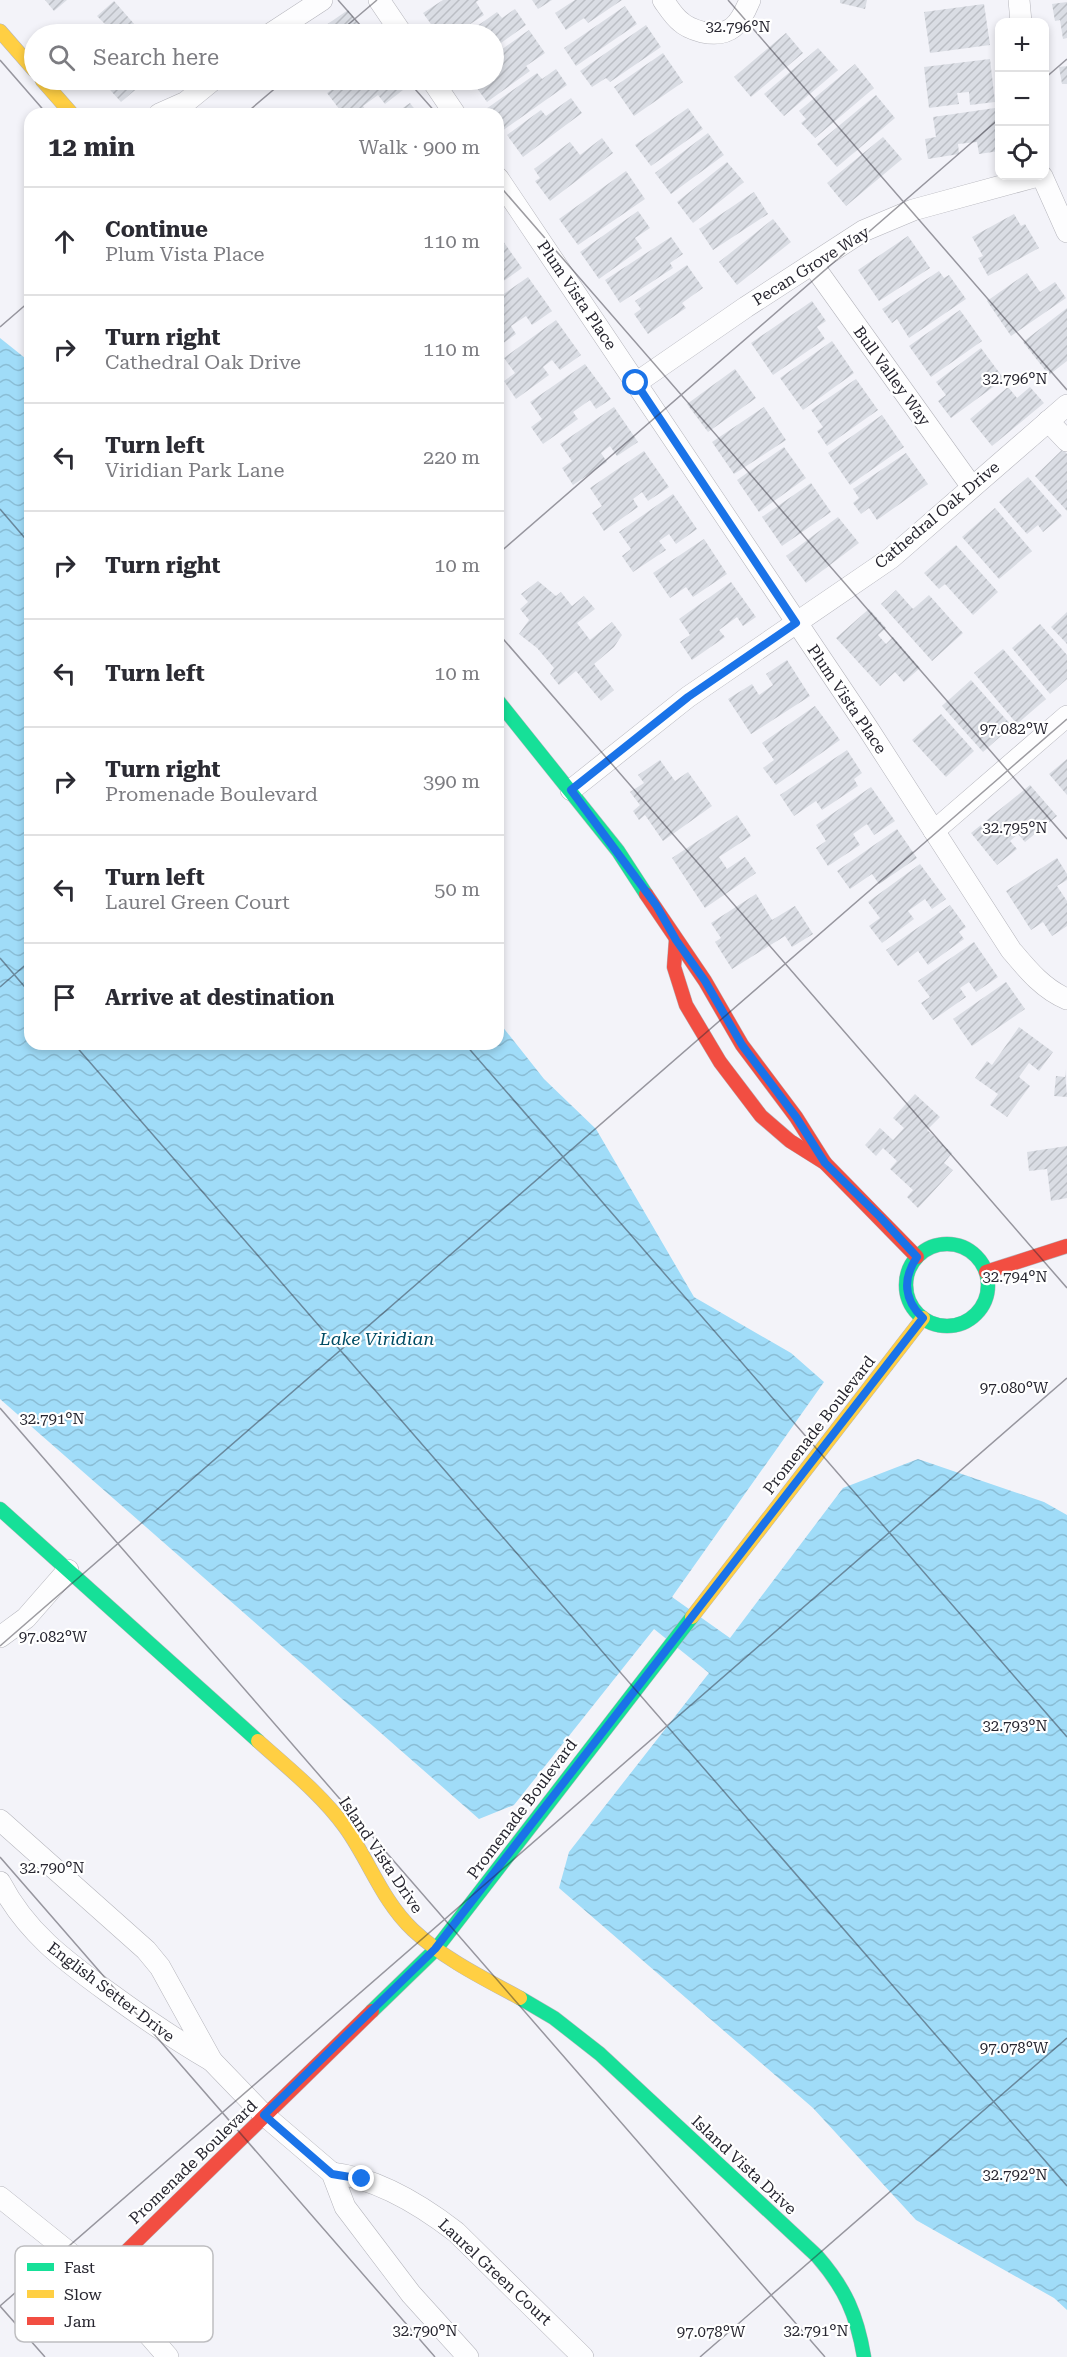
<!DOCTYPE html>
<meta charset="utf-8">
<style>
:root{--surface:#fff;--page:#f2f2f3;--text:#2b2b33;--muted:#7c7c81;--line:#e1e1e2}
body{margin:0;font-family:"Roboto Serif",serif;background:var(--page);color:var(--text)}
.controls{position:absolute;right:18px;top:18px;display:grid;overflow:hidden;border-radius:12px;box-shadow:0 3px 9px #0003}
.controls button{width:54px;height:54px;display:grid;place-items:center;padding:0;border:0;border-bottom:2px solid var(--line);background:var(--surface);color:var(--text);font:30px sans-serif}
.stop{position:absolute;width:18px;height:18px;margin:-14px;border:4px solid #1a73e8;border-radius:50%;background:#fff}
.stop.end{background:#1a73e8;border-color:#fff;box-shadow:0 2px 6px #0008}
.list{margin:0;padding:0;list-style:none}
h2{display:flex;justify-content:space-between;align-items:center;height:78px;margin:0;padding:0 24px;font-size:26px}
h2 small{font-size:20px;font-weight:400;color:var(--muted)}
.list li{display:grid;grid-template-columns:39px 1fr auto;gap:18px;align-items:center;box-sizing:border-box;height:108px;padding:0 24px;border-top:2px solid var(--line)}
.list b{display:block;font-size:22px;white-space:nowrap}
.list p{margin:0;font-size:20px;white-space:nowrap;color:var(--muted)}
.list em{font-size:20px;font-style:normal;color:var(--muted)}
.icon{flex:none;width:33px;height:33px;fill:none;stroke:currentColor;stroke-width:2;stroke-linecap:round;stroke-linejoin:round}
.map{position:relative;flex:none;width:1067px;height:2357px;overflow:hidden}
.search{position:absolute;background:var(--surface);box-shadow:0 3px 9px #0003;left:24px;top:24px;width:480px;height:66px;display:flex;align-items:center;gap:15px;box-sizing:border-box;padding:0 21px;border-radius:33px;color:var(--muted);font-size:22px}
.panel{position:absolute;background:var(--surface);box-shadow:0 3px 9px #0003;left:24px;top:108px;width:480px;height:942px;border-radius:18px}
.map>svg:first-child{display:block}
.water{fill:url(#water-waves)}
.building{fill:url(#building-hatch)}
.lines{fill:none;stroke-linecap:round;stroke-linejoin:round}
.street-casing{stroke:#b5b5bc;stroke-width:22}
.fast-casing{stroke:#b5b5bc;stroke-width:15}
.slow-casing{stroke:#b5b5bc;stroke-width:15}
.jam-casing{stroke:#b5b5bc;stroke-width:15}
.street{stroke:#fdfdfe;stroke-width:21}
.fast{stroke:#16e098;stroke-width:14}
.slow{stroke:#ffcf43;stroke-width:14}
.jam{stroke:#f24e42;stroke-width:14}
.route{stroke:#1a73e8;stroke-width:8}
.ticks{fill:none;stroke:#272630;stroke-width:1.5;stroke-opacity:0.45}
.labels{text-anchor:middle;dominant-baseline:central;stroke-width:4.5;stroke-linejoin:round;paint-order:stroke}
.street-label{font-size:16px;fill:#272630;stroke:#fff}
.water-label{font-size:18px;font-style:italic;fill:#004c65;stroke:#fff}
.key{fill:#fff;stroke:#bebec1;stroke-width:1.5}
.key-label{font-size:16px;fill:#272630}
.ticks-label{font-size:15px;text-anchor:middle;fill:#272630;stroke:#fff;stroke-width:4.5;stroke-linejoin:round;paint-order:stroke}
</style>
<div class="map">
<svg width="1067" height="2357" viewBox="0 0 1067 2357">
<defs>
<pattern id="water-waves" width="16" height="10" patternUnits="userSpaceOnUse" patternTransform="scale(1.5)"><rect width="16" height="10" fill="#a0dcf8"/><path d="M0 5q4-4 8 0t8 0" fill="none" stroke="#8abdd5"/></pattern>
<pattern id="building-hatch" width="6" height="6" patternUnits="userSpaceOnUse" patternTransform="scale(1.5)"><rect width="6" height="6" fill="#dadde4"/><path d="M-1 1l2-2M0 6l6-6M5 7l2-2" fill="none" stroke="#bbbec4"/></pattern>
</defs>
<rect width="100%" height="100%" fill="#f3f3f9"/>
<polygon class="water" points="0,338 30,362 30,1044 498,1044 498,1021 544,1079 596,1129 694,1297 791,1353 824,1382 672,1597 730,1638 843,1488 918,1459 1044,1502 1067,1515 1067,2310 1054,2298 916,2220 813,2108 559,1888 569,1852 709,1673 654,1629 514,1805 479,1819 0,1399"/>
<g class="building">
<polygon points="45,0 67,0 54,11"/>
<polygon points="443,0 479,0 476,2 484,15 455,34 438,34 423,13"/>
<polygon points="532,0 552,0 538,9"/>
<polygon points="575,0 622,0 588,23 584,18 566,30 555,13"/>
<polygon points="840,0 867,0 865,9 840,3"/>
<polygon points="114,1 143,34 95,34 106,25 97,16"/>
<polygon points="1067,2 1067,38 1063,39 1060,20 1055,21 1052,4"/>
<polygon points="984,4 990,45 930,53 924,12"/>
<polygon points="625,6 637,24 576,66 564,48"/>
<polygon points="515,9 526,25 494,48 494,34 466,34 497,12 502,18"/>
<polygon points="348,10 366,34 313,34"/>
<polygon points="646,25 661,47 610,82 606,78 592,87 580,71"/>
<polygon points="529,30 545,53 526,66 530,71 487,102 471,80 494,80 494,55"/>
<polygon points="786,33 803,53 751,97 734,77"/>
<polygon points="818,48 838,70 784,116 764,94"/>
<polygon points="663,53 683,82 634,116 614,87"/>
<polygon points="990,59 995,102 970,105 969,92 957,93 959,104 929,108 924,67"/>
<polygon points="855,64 874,88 815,138 801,123 806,119 799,111"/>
<polygon points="1067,66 1067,84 1062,84 1059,67"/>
<polygon points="556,69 567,85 502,131 498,126 498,114 490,114 486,109 537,73 542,79"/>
<polygon points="101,80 156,80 145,89 141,85 121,102"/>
<polygon points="346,80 396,80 403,90 385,104 378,95 363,106 368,114 335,114 340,110 327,93"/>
<polygon points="876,95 895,118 837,167 817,144"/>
<polygon points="571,98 582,113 523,157 507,135 541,110 546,116"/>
<polygon points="410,103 418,114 394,114"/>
<polygon points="688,108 703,129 651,166 635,145"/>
<polygon points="995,108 999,151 979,154 977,142 958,144 959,154 928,159 925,139 936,137 933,117"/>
<polygon points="708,133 724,155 671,194 655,173"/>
<polygon points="883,137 902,159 846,206 827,183"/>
<polygon points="602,138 613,153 550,201 535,181 540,178 534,169 570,142 580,155"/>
<polygon points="727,162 744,182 693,223 677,202"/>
<polygon points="626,171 645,199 578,245 559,219"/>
<polygon points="754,192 768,214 713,250 699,229"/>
<polygon points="638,211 650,228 635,238 642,248 599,279 580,252"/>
<polygon points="1014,214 1021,226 1025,224 1039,248 988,276 978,258 983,256 972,237"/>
<polygon points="773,219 791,242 737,285 719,262"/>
<polygon points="498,234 522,268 498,285"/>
<polygon points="908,236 930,268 879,301 858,270"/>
<polygon points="671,237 683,254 670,263 673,268 620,303 605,280"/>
<polygon points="687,265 703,288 682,303 686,308 648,334 634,314 641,309 635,301"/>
<polygon points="939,271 944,278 949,275 966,299 909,338 897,319 892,323 882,309"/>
<polygon points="1027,273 1040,292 1055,282 1066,298 1011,336 987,301"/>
<polygon points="528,277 552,311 532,325 526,316 511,326 516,334 498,347 498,298"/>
<polygon points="812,301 826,321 817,327 825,339 773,375 751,343"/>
<polygon points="1067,308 1067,361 1049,375 1023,342"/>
<polygon points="960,310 982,341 931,377 909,346"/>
<polygon points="556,320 581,355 560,370 552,360 543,367 549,375 516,399 504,381 515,373 504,358"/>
<polygon points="832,341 854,373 803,410 780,378"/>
<polygon points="981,348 1004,379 951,418 938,401 946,395 936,382"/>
<polygon points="585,364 611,399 596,409 590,400 573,412 578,419 543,444 531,427 542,419 530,402"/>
<polygon points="735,369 756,398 708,432 687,404"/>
<polygon points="856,379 878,410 827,446 817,431 823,427 811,410"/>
<polygon points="1008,387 1017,398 1030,387 1044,403 992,446 970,419"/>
<polygon points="614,407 638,442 617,456 610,446 601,453 607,462 573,485 562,468 572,461 560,444"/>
<polygon points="764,407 786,440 734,474 712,442"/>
<polygon points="882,415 904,447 850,485 828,453"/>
<polygon points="784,447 806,478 759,512 737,480"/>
<polygon points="1063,449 1067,454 1067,511 1035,476"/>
<polygon points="644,451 669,487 648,501 642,492 633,499 638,507 604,531 592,513 602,506 590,488"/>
<polygon points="906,453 928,484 877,520 869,508 861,514 853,503 859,498 853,489"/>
<polygon points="1028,477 1062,516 1043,532 1038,525 1027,534 999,502"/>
<polygon points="811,483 831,512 782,546 762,517"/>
<polygon points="673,494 697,529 676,544 669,534 659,541 666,550 633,572 622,556 631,549 619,532"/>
<polygon points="995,508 1032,551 999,579 962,537"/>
<polygon points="838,517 859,543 806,583 786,556"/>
<polygon points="704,539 727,574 693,597 686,587 670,598 653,573"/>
<polygon points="956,545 998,592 973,615 945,584 939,589 924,573"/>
<polygon points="538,581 556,596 561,592 572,606 584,596 595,609 577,623 590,640 612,622 622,635 614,647 594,664 614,690 601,701 576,671 559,685 550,674 554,668 537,648 519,634 529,620 520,609 528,602 521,594"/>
<polygon points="731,582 756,617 743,626 737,617 719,630 725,637 692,660 680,642 690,635 679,619"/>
<polygon points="896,590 913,609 929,595 963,633 932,661 881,604"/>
<polygon points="869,609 886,628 878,635 886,644 893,637 920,668 904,682 895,672 880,686 836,638"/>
<polygon points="1067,612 1067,644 1051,627"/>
<polygon points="1040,624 1067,655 1067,679 1050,694 1012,648"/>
<polygon points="1003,649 1046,699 1017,724 974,673"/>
<polygon points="787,660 810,696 751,734 728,699 752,684 759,695 773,685 766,674"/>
<polygon points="971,680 1012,726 983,752 942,706"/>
<polygon points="815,706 840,740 776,785 763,768 774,760 762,743"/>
<polygon points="941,714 974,751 946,777 912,740"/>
<polygon points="847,750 862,773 854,779 858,786 822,810 816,801 794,816 780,795"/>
<polygon points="1067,759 1067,795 1049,774"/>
<polygon points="660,760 675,781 688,772 712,806 663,841 645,815 639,820 633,811 640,805 630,792 644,783 638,775"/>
<polygon points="1030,785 1057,816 1025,842 1018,834 1010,841 1017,849 997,865 971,833"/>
<polygon points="871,787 895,821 874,835 867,824 853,834 860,845 828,866 816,848 826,841 816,825"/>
<polygon points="737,815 751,836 719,857 727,869 745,857 756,873 705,908 672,858"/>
<polygon points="897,829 917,858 879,884 872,874 850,889 837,871"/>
<polygon points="1057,858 1067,874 1067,880 1057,886 1067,901 1067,926 1052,936 1043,922 1031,930 1006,891"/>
<polygon points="920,864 946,899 932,909 925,899 908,911 914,919 882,943 869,926 880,918 868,902"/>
<polygon points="756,894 772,920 795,906 813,934 792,947 785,936 732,969 715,942 721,938 711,923"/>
<polygon points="950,905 966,927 959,932 964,939 928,965 918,951 898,966 886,950"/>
<polygon points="974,942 998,977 976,992 969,982 960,988 966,997 933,1020 921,1003 930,997 918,981"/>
<polygon points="1006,982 1025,1009 972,1046 953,1019"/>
<polygon points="1019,1027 1053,1052 1039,1071 1029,1063 1019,1077 1030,1086 1007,1117 990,1105 998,1094 975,1078 987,1061 992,1065"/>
<polygon points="1065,1069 1067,1097 1054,1096 1056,1076 1065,1077"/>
<polygon points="915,1094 940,1117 927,1130 952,1153 944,1163 953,1170 918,1208 907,1197 913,1190 890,1169 897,1161 883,1148 876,1156 865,1145 880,1128 893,1140 904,1128 893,1118"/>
<polygon points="1067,1146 1067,1198 1051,1201 1047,1169 1029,1171 1027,1152"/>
</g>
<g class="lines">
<defs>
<g id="street">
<polyline points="379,0 402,34"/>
<path d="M 663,0 C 668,7 674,17 681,22 C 686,27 695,30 702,32 C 731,38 740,24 750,0"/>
<polyline points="1019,0 1021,22"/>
<polyline points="270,34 322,0"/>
<polyline points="432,80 455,114"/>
<polyline points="159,114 186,102 213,80"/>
<polyline points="1042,176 1067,232"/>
<path d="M 498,178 L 867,727 L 1011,950 C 1027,969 1043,989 1067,999"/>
<polyline points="813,265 972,487"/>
<polyline points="636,383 746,307 863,231 913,210 1038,176"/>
<polyline points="1048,421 1067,441"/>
<polyline points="571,790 688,697 891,558 1067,405"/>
<polyline points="934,831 1067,716"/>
<polyline points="0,1637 26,1618 68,1570"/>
<polyline points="0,1820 146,1950 160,1967 212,2061 264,2115 332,2173 345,2207 411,2294 468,2357"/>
<path d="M 0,1882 C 26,1932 64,1960 108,1992 C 142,2017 176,2040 212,2061"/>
<path d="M 332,2173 C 376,2178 421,2205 456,2232 L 583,2357"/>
<polyline points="0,2197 96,2274 168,2357"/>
</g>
<g id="fast">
<polyline points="498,701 618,851 646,894"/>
<circle cx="947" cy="1285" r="41"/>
<polyline points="0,1509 258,1741"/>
<path d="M 520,1998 L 554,2018 L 600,2054 L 817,2256 C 845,2288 857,2315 864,2357"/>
<polyline points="372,2011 436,1949 692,1617"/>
</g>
<g id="slow">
<polyline points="0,31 34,70"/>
<polyline points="42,80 72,114"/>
<polyline points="692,1617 923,1318"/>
<path d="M 258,1741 C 288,1768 321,1794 345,1827 C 369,1860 382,1901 413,1930 C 444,1959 483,1978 520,1998"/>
</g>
<g id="jam">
<polyline points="646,894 705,981 742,1045 796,1117 825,1163"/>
<polyline points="676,940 674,967 686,1005 720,1062 761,1116 790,1141 825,1163 917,1257"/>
<polyline points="986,1272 1067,1246"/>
<polyline points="99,2278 372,2011"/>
</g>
</defs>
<use href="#street" class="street-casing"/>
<use href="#fast" class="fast-casing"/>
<use href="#slow" class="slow-casing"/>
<use href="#jam" class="jam-casing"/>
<use href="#street" class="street"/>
<use href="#fast" class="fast"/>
<use href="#slow" class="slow"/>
<use href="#jam" class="jam"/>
</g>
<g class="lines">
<path class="route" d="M 362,2179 L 332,2174 L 264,2115 L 435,1949 L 923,1318 C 904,1300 902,1279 917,1257 L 880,1217 L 825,1163 L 796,1117 L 742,1045 L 705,981 L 676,940 L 656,905 L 571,790 L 688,697 L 796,623 L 636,383"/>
</g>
<path class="ticks" d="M 338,0 L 368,34M 728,0 L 1067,390M 337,34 L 377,0M 0,60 L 47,114M 1044,79 L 1067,59M 407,80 L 437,114M 245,114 L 285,80M 498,184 L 1067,839M 0,327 L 30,301M 0,509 L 30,544M 498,554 L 1000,118M 498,633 L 1067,1288M 0,958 L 30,993M 0,987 L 30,961M 74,1044 L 1067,2186M 465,1044 L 1067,1737M 0,1408 L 825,2357M 0,1646 L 1067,719M 0,1857 L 435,2357M 0,2306 L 1067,1378M 0,2306 L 45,2357M 700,2357 L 1067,2038"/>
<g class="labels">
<g class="street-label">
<text transform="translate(811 266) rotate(-32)">Pecan Grove Way</text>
<text transform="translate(577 295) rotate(56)">Plum Vista Place</text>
<text transform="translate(892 376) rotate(54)">Bull Valley Way</text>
<text transform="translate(937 515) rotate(-40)">Cathedral Oak Drive</text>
<text transform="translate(847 699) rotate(56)">Plum Vista Place</text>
<text transform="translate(819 1425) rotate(-52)">Promenade Boulevard</text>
<text transform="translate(522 1809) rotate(-53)">Promenade Boulevard</text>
<text transform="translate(381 1855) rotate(56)">Island Vista Drive</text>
<text transform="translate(111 1992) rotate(37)">English Setter Drive</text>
<text transform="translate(193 2162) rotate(-44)">Promenade Boulevard</text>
<text transform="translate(744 2165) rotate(43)">Island Vista Drive</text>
<text transform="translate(495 2272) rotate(43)">Laurel Green Court</text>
</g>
<g class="water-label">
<text x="377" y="1338">Lake Viridian</text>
</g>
</g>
<rect x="15" y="2246" width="198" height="96" rx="9" class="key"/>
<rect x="27" y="2263" width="27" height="8" fill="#16e098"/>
<rect x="27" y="2290" width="27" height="8" fill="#ffcf43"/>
<rect x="27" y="2317" width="27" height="8" fill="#f24e42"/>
<g class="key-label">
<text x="64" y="2273">Fast</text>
<text x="64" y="2300">Slow</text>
<text x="64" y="2327">Jam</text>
</g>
<g class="ticks-label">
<text x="738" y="32">32.796°N</text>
<text x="1015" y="384">32.796°N</text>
<text x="1014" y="734">97.082°W</text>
<text x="1015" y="833">32.795°N</text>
<text x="1015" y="1282">32.794°N</text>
<text x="1014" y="1393">97.080°W</text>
<text x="52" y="1424">32.791°N</text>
<text x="53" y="1642">97.082°W</text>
<text x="1015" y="1731">32.793°N</text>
<text x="52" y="1873">32.790°N</text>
<text x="1014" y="2053">97.078°W</text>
<text x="1015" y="2180">32.792°N</text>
<text x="425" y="2336">32.790°N</text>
<text x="816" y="2336">32.791°N</text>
<text x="711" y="2337">97.078°W</text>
</g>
</svg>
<div class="controls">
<button>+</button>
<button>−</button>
<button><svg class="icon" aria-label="locate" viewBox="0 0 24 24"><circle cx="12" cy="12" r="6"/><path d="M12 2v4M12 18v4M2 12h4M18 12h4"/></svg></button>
</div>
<div class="stop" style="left:636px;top:383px"></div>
<div class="stop end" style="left:362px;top:2179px"></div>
<div class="search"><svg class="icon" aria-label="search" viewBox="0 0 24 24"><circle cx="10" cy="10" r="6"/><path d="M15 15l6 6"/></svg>Search here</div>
<section class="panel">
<h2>12 min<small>Walk · 900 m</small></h2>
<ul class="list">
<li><svg class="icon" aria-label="ahead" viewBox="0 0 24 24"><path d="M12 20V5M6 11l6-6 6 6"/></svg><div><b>Continue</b><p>Plum Vista Place</p></div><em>110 m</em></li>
<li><svg class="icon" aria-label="right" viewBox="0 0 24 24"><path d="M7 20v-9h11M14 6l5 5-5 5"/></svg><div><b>Turn right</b><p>Cathedral Oak Drive</p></div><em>110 m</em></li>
<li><svg class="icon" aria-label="left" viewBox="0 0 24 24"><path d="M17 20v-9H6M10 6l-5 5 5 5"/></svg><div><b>Turn left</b><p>Viridian Park Lane</p></div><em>220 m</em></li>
<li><svg class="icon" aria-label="right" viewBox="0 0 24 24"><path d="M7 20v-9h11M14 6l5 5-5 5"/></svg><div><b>Turn right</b></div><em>10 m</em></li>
<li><svg class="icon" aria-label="left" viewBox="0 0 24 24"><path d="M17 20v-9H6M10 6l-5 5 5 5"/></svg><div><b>Turn left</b></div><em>10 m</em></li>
<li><svg class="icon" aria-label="right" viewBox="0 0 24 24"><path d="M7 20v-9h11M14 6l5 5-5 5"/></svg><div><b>Turn right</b><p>Promenade Boulevard</p></div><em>390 m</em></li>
<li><svg class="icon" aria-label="left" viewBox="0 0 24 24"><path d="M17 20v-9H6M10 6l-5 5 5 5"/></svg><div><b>Turn left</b><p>Laurel Green Court</p></div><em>50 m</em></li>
<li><svg class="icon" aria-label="arrive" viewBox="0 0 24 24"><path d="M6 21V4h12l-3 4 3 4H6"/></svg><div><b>Arrive at destination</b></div></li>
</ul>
</section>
</div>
